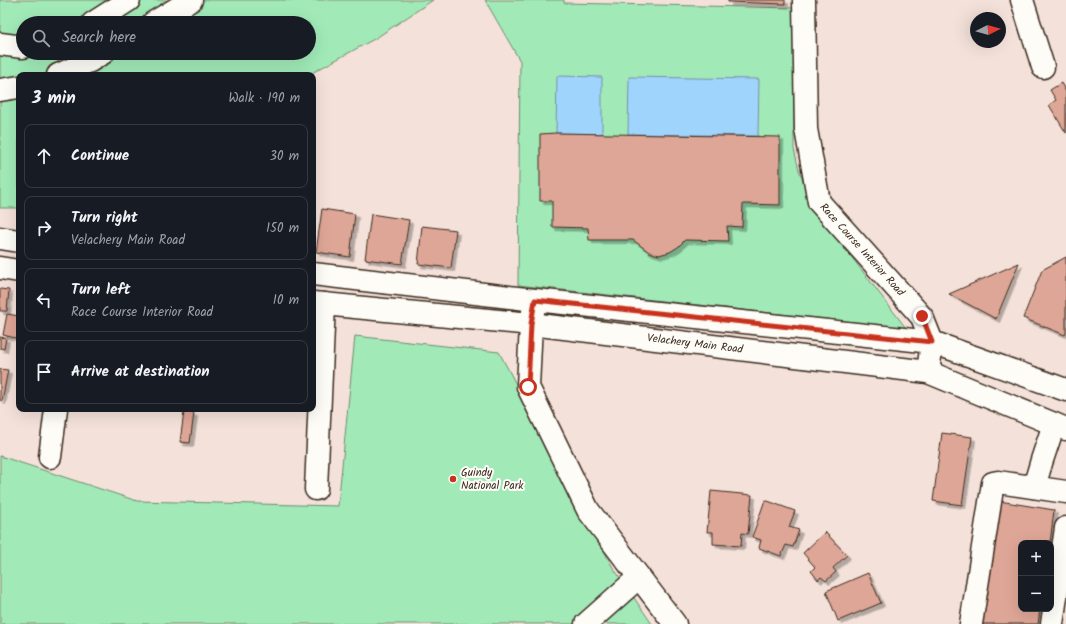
<!DOCTYPE html>
<meta charset="utf-8">
<style>
:root{--surface:#171b24;--page:#242831;--text:#f1f3f6;--muted:#9ea1a6;--line:#363941}
body{margin:0;font-family:Kalam,sans-serif;background:var(--page);color:var(--text)}
.controls{position:absolute;right:12px;bottom:12px;display:grid;overflow:hidden;border-radius:8px;box-shadow:0 4px 16px #0002}
.controls button{width:36px;height:36px;display:grid;place-items:center;padding:0;border:0;border-bottom:1px solid var(--line);background:var(--surface);color:var(--text);font:20px sans-serif}
.compass{position:absolute;left:970px;top:12px;width:36px;height:36px;border-radius:50%;background:var(--surface);box-shadow:0 4px 16px #0002;rotate:84deg}
.stop{position:absolute;width:12px;height:12px;margin:-9px;border:3px solid #c8321e;border-radius:50%;background:#fff}
.stop.end{background:#c8321e;border-color:#fff;box-shadow:0 1px 4px #0008}
.list{margin:0;padding:0;list-style:none}
h2{display:flex;justify-content:space-between;align-items:center;height:52px;margin:0;padding:0 16px;font-size:17px}
h2 small{font-size:13px;font-weight:400;color:var(--muted)}
.list li{display:grid;grid-template-columns:26px 1fr auto;gap:12px;align-items:center;box-sizing:border-box;height:64px;margin:0 8px 8px;padding:0 8px;border:1px solid var(--line);border-radius:8px}
.list b{display:block;font-size:15px;white-space:nowrap}
.list p{margin:0;font-size:13px;white-space:nowrap;color:var(--muted)}
.list em{font-size:13px;font-style:normal;color:var(--muted)}
.icon{flex:none;width:22px;height:22px;fill:none;stroke:currentColor;stroke-width:2;stroke-linecap:round;stroke-linejoin:round}
.map{position:relative;flex:none;width:1066px;height:624px;overflow:hidden}
.search{position:absolute;background:var(--surface);box-shadow:0 4px 16px #0002;left:16px;top:16px;width:300px;height:44px;display:flex;align-items:center;gap:10px;box-sizing:border-box;padding:0 14px;border-radius:22px;color:var(--muted);font-size:15px}
.panel{position:absolute;background:var(--surface);box-shadow:0 4px 16px #0002;left:16px;top:72px;width:300px;height:340px;border-radius:8px}
.map>svg:first-child{display:block}
.green{fill:#a1eab8;stroke:#6e8a6b;fill-rule:evenodd}
.water{fill:#9fd4fd;stroke:#7790a4}
.building{fill:#dea696;stroke:#3b2a1e;filter:url(#shadow)}
.lines{fill:none;stroke-linecap:round;stroke-linejoin:round}
.minor-casing{stroke:#3b2a1e;stroke-width:25}
.major-casing{stroke:#3b2a1e;stroke-width:25}
.minor{stroke:#fdfcf7;stroke-width:22}
.major{stroke:#fdfcf7;stroke-width:22}
.route{stroke:#c8321e;stroke-width:5}
.poi-dot{fill:#c8321e;stroke:#fdfcf7;stroke-width:1.5}
.labels{text-anchor:middle;dominant-baseline:central;stroke-width:4;stroke-linejoin:round;paint-order:stroke}
.street-label{font-size:11px;fill:#3b2a1e;stroke:#fdfcf7}
.poi-label{font-size:11px;fill:#3b2a1e;stroke:#fdfcf7;text-anchor:start}
</style>
<div class="map">
<svg width="1066" height="624" viewBox="0 0 1066 624">
<defs>
<filter id="shadow"><feDropShadow dx="3.5" dy="3.5" stdDeviation="0" flood-color="#0004"/></filter>
</defs>
<rect width="100%" height="100%" fill="#f4e2da"/>
<filter id="ink" filterUnits="userSpaceOnUse"><feTurbulence type="fractalNoise" baseFrequency=".025" numOctaves="2"/><feDisplacementMap in="SourceGraphic" scale="8" xChannelSelector="R" yChannelSelector="G"/><feConvolveMatrix kernelMatrix="1 2 1 2 8 2 1 2 1" color-interpolation-filters="sRGB"/></filter>
<g filter="url(#ink)">
<g class="green">
<path d="M 0,0 L 433,0 L 376,38 L 308,75 L 19,75 L 19,208 L 0,208 ZM 23,23 L 309,23 L 309,53 L 23,53 Z"/>
<polygon points="485,0 564,0 564,3 794,8 794,149 799,170 814,208 906,328 518,285 520,61"/>
<polygon points="355,336 499,352 612,566 652,624 0,624 0,456 137,501 338,506"/>
</g>
<g class="water">
<polygon points="557,76 602,77 602,134 556,133"/>
<polygon points="629,77 759,79 758,136 628,134"/>
</g>
<g class="building">
<polygon points="728,0 785,0 785,4 728,2"/>
<polygon points="1061,83 1066,92 1066,133 1049,105 1056,100 1050,90"/>
<polygon points="556,133 780,137 780,205 743,204 742,227 727,226 728,241 685,240 678,247 670,252 659,255 649,252 633,240 589,240 588,228 552,227 552,201 540,201 540,134"/>
<polygon points="322,209 355,214 350,257 316,252"/>
<polygon points="371,214 409,220 402,264 365,259"/>
<polygon points="422,226 456,230 451,268 418,264"/>
<polygon points="1066,257 1066,333 1065,335 1023,318 1042,270"/>
<polygon points="1019,263 996,319 949,294"/>
<polygon points="0,289 9,290 7,311 0,311"/>
<polygon points="7,314 19,316 19,339 3,335"/>
<polygon points="0,337 6,338 4,349 0,348"/>
<polygon points="0,369 8,370 2,401 0,400"/>
<polygon points="184,412 194,413 190,443 180,442"/>
<polygon points="942,433 972,437 962,505 933,501"/>
<polygon points="711,491 752,495 748,534 742,533 741,546 713,544 713,532 707,532"/>
<polygon points="765,500 795,511 789,527 799,530 793,547 786,545 781,556 759,548 761,540 752,537"/>
<polygon points="993,500 1054,510 1050,543 1021,543 1021,609 1040,609 1038,624 975,624"/>
<polygon points="825,532 847,555 833,568 836,572 826,581 821,577 818,580 811,571 815,567 803,553"/>
<polygon points="868,573 881,603 838,621 826,591"/>
</g>
<g class="lines">
<defs>
<g id="minor">
<polyline points="804,0 806,129 819,202 922,317 932,342 928,372"/>
<polyline points="1022,0 1043,67"/>
<polyline points="93,23 129,0"/>
<polyline points="153,23 191,0"/>
<polyline points="0,44 23,47"/>
<polyline points="58,75 90,61 103,53"/>
<polyline points="0,90 19,87"/>
<polyline points="535,300 531,324 528,387 588,510 675,624"/>
<polyline points="50,457 56,409"/>
<polyline points="1034,487 1042,460 1054,424"/>
<polyline points="316,489 324,304"/>
<polyline points="586,624 639,577"/>
<polyline points="971,624 993,483 998,482 1066,492"/>
<polyline points="1052,624 1066,528"/>
</g>
<g id="major">
<polyline points="0,238 19,241"/>
<polyline points="0,268 19,271"/>
<polyline points="313,274 535,300 932,342 1066,390"/>
<polyline points="313,303 531,324 928,372 1066,429"/>
</g>
</defs>
<use href="#minor" class="minor-casing"/>
<use href="#major" class="major-casing"/>
<use href="#minor" class="minor"/>
<use href="#major" class="major"/>
</g>
</g>
<g class="lines" filter="url(#ink)">
<polyline class="route" points="528,387 531,324 535,300 932,342 922,316"/>
</g>
<circle class="poi-dot" cx="453" cy="479" r="4"/>
<g class="labels">
<g class="street-label">
<text transform="translate(862 250) rotate(48)">Race Course Interior Road</text>
<text transform="translate(695 344) rotate(7)">Velachery Main Road</text>
</g>
<g class="poi-label">
<text x="461" y="473">Guindy<tspan x="461" dy="13">National Park</tspan></text>
</g>
</g>
</svg>
<div class="controls">
<button>+</button>
<button>−</button>
</div>
<svg class="compass" viewBox="-18 -18 36 36"><path d="M0-13l5 13h-10z" fill="#e53935"/><path d="M0 13l5-13h-10z" fill="#9ea1a6"/></svg>
<div class="stop" style="left:528px;top:387px"></div>
<div class="stop end" style="left:922px;top:316px"></div>
<div class="search"><svg class="icon" aria-label="search" viewBox="0 0 24 24"><circle cx="10" cy="10" r="6"/><path d="M15 15l6 6"/></svg>Search here</div>
<section class="panel">
<h2>3 min<small>Walk · 190 m</small></h2>
<ul class="list">
<li><svg class="icon" aria-label="ahead" viewBox="0 0 24 24"><path d="M12 20V5M6 11l6-6 6 6"/></svg><div><b>Continue</b></div><em>30 m</em></li>
<li><svg class="icon" aria-label="right" viewBox="0 0 24 24"><path d="M7 20v-9h11M14 6l5 5-5 5"/></svg><div><b>Turn right</b><p>Velachery Main Road</p></div><em>150 m</em></li>
<li><svg class="icon" aria-label="left" viewBox="0 0 24 24"><path d="M17 20v-9H6M10 6l-5 5 5 5"/></svg><div><b>Turn left</b><p>Race Course Interior Road</p></div><em>10 m</em></li>
<li><svg class="icon" aria-label="arrive" viewBox="0 0 24 24"><path d="M6 21V4h12l-3 4 3 4H6"/></svg><div><b>Arrive at destination</b></div></li>
</ul>
</section>
</div>
